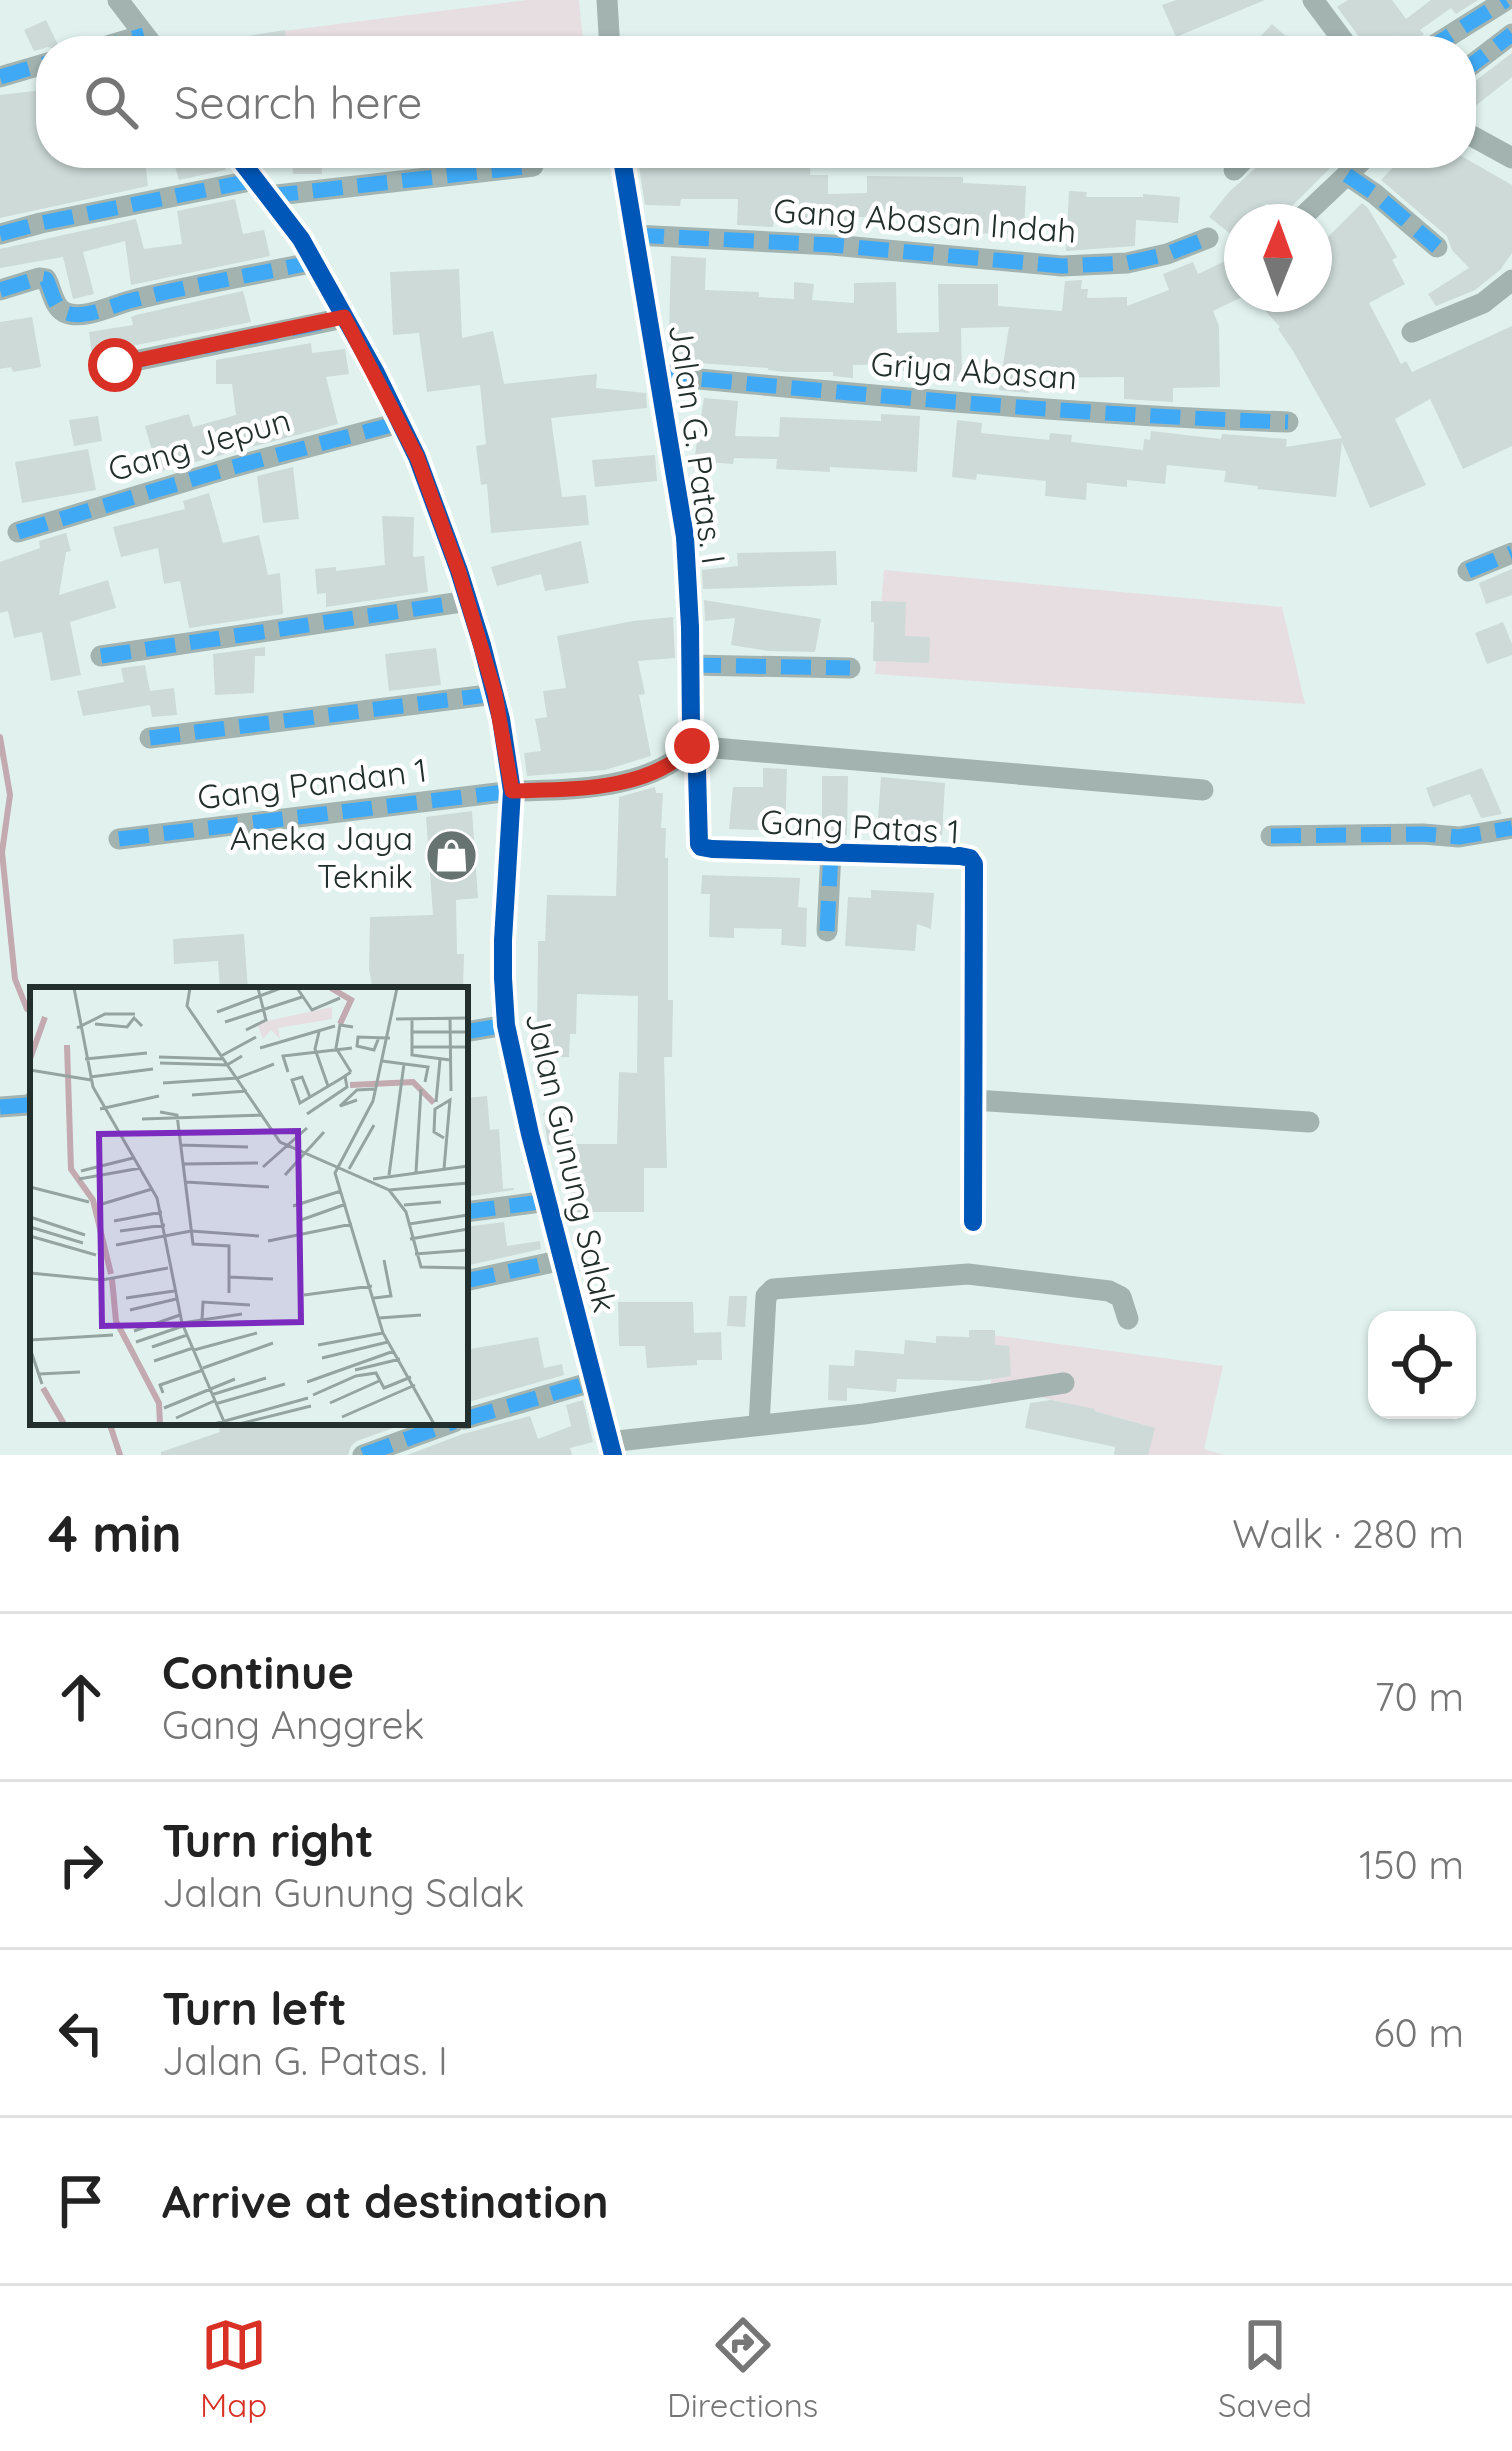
<!DOCTYPE html>
<meta charset="utf-8">
<style>
:root{--surface:#fff;--page:#f6f6f6;--text:#222;--muted:#767676;--line:#e0e0e0;--accent:#d93025}
body{margin:0;font-family:Quicksand,sans-serif;background:var(--page);color:var(--text)}
.controls{position:absolute;right:36px;bottom:36px;display:grid;overflow:hidden;border-radius:24px;box-shadow:0 3px 9px #0004}
.controls button{width:108px;height:108px;display:grid;place-items:center;padding:0;border:0;border-bottom:3px solid var(--line);background:var(--surface);color:var(--text);font:60px sans-serif}
.compass{position:absolute;left:1224px;top:204px;width:108px;height:108px;border-radius:50%;background:var(--surface);box-shadow:0 3px 9px #0004;rotate:1deg}
.stop{position:absolute;width:36px;height:36px;margin:-27px;border:9px solid #d93025;border-radius:50%;background:#fff}
.stop.end{background:#d93025;border-color:#fff;box-shadow:0 3px 12px #0008}
.list{margin:0;padding:0;list-style:none}
h2{display:flex;justify-content:space-between;align-items:center;height:156px;margin:0;padding:0 48px;font-size:51px}
h2 small{font-size:39px;font-weight:400;color:var(--muted)}
.list li{display:grid;grid-template-columns:78px 1fr auto;gap:36px;align-items:center;box-sizing:border-box;height:168px;padding:0 48px;border-top:3px solid var(--line)}
.list b{display:block;font-size:45px;white-space:nowrap}
.list p{margin:0;font-size:39px;white-space:nowrap;color:var(--muted)}
.list em{font-size:39px;font-style:normal;color:var(--muted)}
.icon{flex:none;width:66px;height:66px;fill:none;stroke:currentColor;stroke-width:2;stroke-linecap:round;stroke-linejoin:round}
.map{position:relative;flex:none;width:1512px;height:1455px;overflow:hidden}
.search{position:absolute;background:var(--surface);box-shadow:0 3px 9px #0004;left:36px;right:36px;top:36px;height:132px;display:flex;align-items:center;gap:30px;box-sizing:border-box;padding:0 42px;border-radius:48px;color:var(--muted);font-size:45px}
.sheet{height:828px;background:var(--surface)}
nav{display:flex;justify-content:space-around;align-items:center;box-sizing:border-box;height:168px;border-top:3px solid var(--line);background:var(--surface);font-size:33px;color:var(--muted)}
nav a{display:grid;justify-items:center;gap:6px}
nav .on{color:var(--accent)}
.map>svg:first-child{display:block}
.green{fill:#e6dee0}
.lines{fill:none;stroke-linecap:round;stroke-linejoin:round}
.stream{stroke:#c3a9b0;stroke-width:6}
.building{fill:#cddad7}
.minor{stroke:#a2b3b0;stroke-width:21}
.quiet{stroke:#3fa9f5;stroke-width:15;stroke-dasharray:30 15;stroke-linecap:butt}
.cycleway-casing{stroke:#fff;stroke-width:26}
.cycleway{stroke:#0057b8;stroke-width:18}
.route{stroke:#d93025;stroke-width:15}
.labels{text-anchor:middle;dominant-baseline:central;stroke-width:9;stroke-linejoin:round;paint-order:stroke}
.street-label{font-size:33px;fill:#232f2c;stroke:#fff}
.poi-label{font-size:33px;fill:#232f2c;stroke:#fff;text-anchor:end}
.inset-river{fill:none;stroke:#c3a9b0;stroke-width:6}
.inset-road{fill:none;stroke:#95a4a0;stroke-width:3}
.view{fill:#7b2cbf;fill-opacity:0.15;stroke:#7b2cbf;stroke-width:6}
.inset-edge{fill:none;stroke:#232f2c;stroke-width:6}
</style>
<div class="map">
<svg width="1512" height="1455" viewBox="0 0 1512 1455">
<rect width="100%" height="100%" fill="#e1f2ee"/>
<g class="green">
<polygon points="527,0 579,0 584,51 283,51 283,31"/>
<polygon points="884,570 1282,607 1305,704 875,674"/>
<polygon points="991,1335 1223,1366 1204,1449 1224,1455 1121,1455 1131,1421 991,1384"/>
</g>
<g class="lines">
<g class="stream">
<polyline points="0,737 10,795 2,852 15,979 27,1009 33,1012"/>
<polyline points="109,1422 120,1455"/>
</g>
</g>
<g class="building">
<polygon points="1176,0 1265,0 1176,37 1162,5"/>
<polygon points="1348,0 1392,0 1406,19 1431,0 1478,0 1456,14 1451,8 1420,30 1424,34 1412,43 1410,49 1399,35 1381,51 1366,51 1363,42 1337,7"/>
<polygon points="46,20 61,51 48,47 34,51 24,30"/>
<polygon points="1272,24 1289,39 1278,51 1247,51"/>
<polygon points="285,30 288,51 218,51 217,41"/>
<polygon points="1512,53 1512,77 1474,107 1461,92 1461,88 1470,85"/>
<polygon points="51,89 51,157 81,153 144,153 148,186 0,218 0,95"/>
<polygon points="171,153 208,153 209,164 222,160 226,170 179,180"/>
<polygon points="291,153 321,153 322,174 293,174"/>
<polygon points="641,153 811,153 810,175 828,175 828,194 867,193 867,176 963,177 963,183 1026,186 1024,234 963,233 964,225 930,226 930,220 901,220 901,217 856,217 856,227 831,227 831,220 774,220 773,227 737,225 738,199 681,199 680,206 645,205 639,167"/>
<polygon points="1265,153 1345,153 1287,211 1282,222 1267,203 1247,222 1242,222 1242,243 1209,217 1229,192 1261,163"/>
<polygon points="1407,153 1456,153 1512,185 1512,253 1500,270 1475,290 1436,306 1428,294 1469,268 1452,250 1447,236 1381,180"/>
<polygon points="1069,191 1087,192 1086,197 1143,197 1143,194 1180,197 1178,223 1136,220 1135,246 1066,251"/>
<polygon points="235,199 243,234 264,230 270,256 131,285 125,241 83,252 94,294 73,299 63,257 0,268 0,249 136,219 144,249 182,244 177,211"/>
<polygon points="1362,203 1368,208 1397,257 1392,260 1405,284 1369,303 1401,364 1406,361 1412,372 1512,326 1512,446 1463,469 1430,399 1395,419 1426,485 1370,508 1342,442 1336,497 1257,489 1258,486 1224,482 1226,471 1167,465 1165,484 1127,480 1127,487 1087,483 1086,500 1045,496 1046,481 977,474 976,480 952,477 957,420 982,423 981,433 1049,440 1050,433 1072,435 1071,442 1143,450 1144,439 1150,440 1151,431 1221,439 1222,434 1287,439 1286,447 1342,438 1293,351 1278,329 1280,327 1250,294 1314,294 1314,251"/>
<polygon points="1242,253 1242,297 1213,311 1219,326 1220,387 1173,388 1173,402 1124,399 1124,377 1031,378 1029,393 999,390 1009,327 961,328 962,381 938,381 938,371 899,371 899,364 853,365 853,378 833,376 833,372 785,372 768,370 768,368 671,361 673,336 669,335 671,256 706,258 705,290 759,292 759,297 794,299 794,282 814,284 812,300 854,303 854,283 896,282 897,333 939,332 938,284 998,284 998,306 1062,311 1065,281 1082,280 1081,289 1088,289 1087,298 1127,297 1127,306 1169,290 1163,274 1193,262 1198,274"/>
<polygon points="459,269 462,338 493,331 504,384 597,374 596,388 646,393 647,408 551,418 562,497 586,495 589,525 491,533 487,484 481,485 476,446 486,444 480,385 427,392 419,333 393,335 390,272"/>
<polygon points="243,291 251,322 92,354 89,332 133,325 131,317 136,315"/>
<polygon points="32,317 41,367 13,372 11,367 0,369 0,322"/>
<polygon points="311,343 312,353 345,349 349,374 326,377 338,424 158,472 145,426 189,414 193,427 236,415 232,384 216,384 216,360"/>
<polygon points="704,398 738,401 735,436 779,437 780,417 881,421 881,414 920,416 917,472 830,467 830,472 776,469 777,459 734,458 733,464 694,461"/>
<polygon points="98,416 102,441 74,446 69,420"/>
<polygon points="88,449 96,490 22,503 15,462"/>
<polygon points="655,455 657,481 595,487 592,460"/>
<polygon points="293,467 299,519 263,523 257,476"/>
<polygon points="209,493 223,543 259,535 268,575 280,573 283,614 189,628 180,581 164,584 158,548 121,557 113,527 185,509 183,501"/>
<polygon points="382,516 414,517 413,557 424,556 428,592 326,607 326,593 317,594 315,569 336,567 336,571 385,565"/>
<polygon points="66,533 71,551 66,552 59,595 108,580 116,608 70,622 81,675 51,681 42,632 14,638 8,611 0,613 0,562 40,548 39,541"/>
<polygon points="581,541 589,583 545,591 541,574 497,586 491,567"/>
<polygon points="836,551 837,585 703,589 702,570 738,566 737,553"/>
<polygon points="1512,569 1512,595 1486,604 1479,583"/>
<polygon points="704,600 821,619 815,652 768,651 731,645 735,618 705,621"/>
<polygon points="871,601 906,602 905,636 930,637 929,663 873,661 874,622 871,622"/>
<polygon points="673,617 675,658 638,661 645,694 639,695 651,756 605,770 527,776 524,753 541,751 535,719 547,717 543,691 566,688 557,636 633,621"/>
<polygon points="1503,622 1512,644 1512,655 1487,664 1475,633"/>
<polygon points="265,647 265,656 255,656 254,693 215,695 213,654"/>
<polygon points="436,648 441,685 389,691 385,654"/>
<polygon points="145,665 150,691 174,688 177,715 152,717 150,705 83,716 77,691 124,682 121,668"/>
<polygon points="763,768 787,769 785,831 729,829 733,787 763,787"/>
<polygon points="1482,768 1502,814 1481,818 1470,794 1433,807 1426,788"/>
<polygon points="822,776 848,776 847,835 822,835"/>
<polygon points="881,777 945,783 942,835 910,834 911,821 878,818"/>
<polygon points="655,787 656,793 663,793 661,828 666,828 665,858 668,858 668,1000 673,1000 672,1057 664,1057 667,1168 644,1168 644,1212 571,1212 571,1144 617,1144 619,1072 637,1073 638,996 577,994 576,1034 570,1034 569,1057 532,1057 532,1039 537,1039 538,941 545,941 547,895 616,896 619,797"/>
<polygon points="472,811 478,898 456,900 457,954 464,954 463,990 373,990 369,969 370,917 433,915 426,817"/>
<polygon points="702,875 800,878 798,907 807,908 806,947 781,945 782,929 734,928 734,938 709,937 710,894 701,894"/>
<polygon points="871,890 934,893 931,929 917,924 915,951 845,946 848,897 871,898"/>
<polygon points="244,934 248,990 220,990 218,961 174,964 173,939"/>
<polygon points="487,1096 490,1130 499,1129 503,1189 514,1188 514,1190 465,1197 465,1098"/>
<polygon points="570,1109 574,1142 548,1145 543,1113"/>
<polygon points="504,1222 507,1246 540,1241 541,1249 465,1266 465,1227"/>
<polygon points="729,1296 747,1296 745,1327 727,1326"/>
<polygon points="618,1302 693,1302 694,1333 721,1332 722,1360 697,1360 697,1365 647,1368 645,1346 619,1346"/>
<polygon points="969,1330 995,1330 995,1345 1009,1346 1011,1376 979,1381 897,1379 896,1392 847,1388 847,1401 828,1400 829,1365 854,1366 855,1350 904,1354 905,1340 936,1343 936,1336 969,1337"/>
<polygon points="538,1337 544,1368 562,1364 564,1375 465,1403 465,1350"/>
<polygon points="583,1400 593,1442 570,1448 572,1455 407,1455 463,1434 530,1416 538,1439 571,1426 566,1405"/>
<polygon points="1051,1400 1095,1409 1094,1411 1155,1428 1148,1455 1114,1455 1115,1447 1025,1428 1030,1403"/>
<polygon points="237,1422 410,1422 357,1441 351,1446 348,1455 161,1455 161,1452 220,1432 219,1429"/>
</g>
<g class="lines">
<g class="minor">
<polyline points="118,0 157,51"/>
<polyline points="607,0 610,51"/>
<polyline points="1313,0 1351,51"/>
<polyline points="90,51 144,35"/>
<polyline points="1425,51 1506,0"/>
<polyline points="1461,73 1512,34"/>
<polyline points="0,77 51,62"/>
<polyline points="1461,130 1512,158"/>
<polyline points="235,153 301,239 376,373 417,457 459,571 482,645 501,719 512,791 503,940 503,978 506,1025 530,1134 613,1455"/>
<polyline points="621,153 685,537 690,627 691,730 697,771 699,844 701,847 712,849 960,856 970,858 974,864 973,1222"/>
<polyline points="1234,170 1250,153"/>
<polyline points="1347,175 1375,194 1437,247"/>
<polyline points="268,196 533,166"/>
<polyline points="1297,222 1370,153"/>
<polyline points="0,234 41,223 255,180"/>
<polyline points="634,235 832,245 1062,266 1127,263 1167,254 1208,238"/>
<path d="M 0,290 L 39,278 L 46,279 C 52,289 53,306 64,312 C 82,321 111,306 129,301 C 190,285 253,275 315,262"/>
<polyline points="1412,332 1483,303 1512,280"/>
<polyline points="115,365 344,318"/>
<path d="M 657,375 C 867,395 1077,415 1288,422"/>
<polyline points="18,532 233,467 399,423"/>
<polyline points="1468,571 1512,553"/>
<polyline points="101,656 468,601"/>
<polyline points="691,665 850,668"/>
<polyline points="150,738 495,694"/>
<polyline points="692,746 1203,790"/>
<polyline points="1271,836 1423,834 1459,837 1512,828"/>
<path d="M 119,839 L 512,791 C 568,790 651,790 692,746"/>
<polyline points="827,931 831,852"/>
<polyline points="465,1032 506,1025"/>
<polyline points="974,1100 1309,1122"/>
<polyline points="0,1107 28,1105 33,1102"/>
<polyline points="465,1212 548,1201"/>
<polyline points="465,1281 563,1260"/>
<polyline points="465,1419 592,1382"/>
<polyline points="759,1425 766,1296 773,1289 968,1274 1109,1291 1121,1297 1128,1319"/>
<polyline points="608,1442 864,1414 1064,1383"/>
<polyline points="363,1455 454,1422"/>
</g>
<g class="quiet">
<polyline points="90,51 144,35"/>
<polyline points="1425,51 1506,0"/>
<polyline points="1461,73 1512,34"/>
<polyline points="0,77 51,62"/>
<polyline points="1347,175 1375,194 1437,247"/>
<polyline points="268,196 533,166"/>
<polyline points="0,234 41,223 255,180"/>
<polyline points="634,235 832,245 1062,266 1127,263 1167,254 1208,238"/>
<path d="M 0,290 L 39,278 L 46,279 C 52,289 53,306 64,312 C 82,321 111,306 129,301 C 190,285 253,275 315,262"/>
<polyline points="115,365 344,318"/>
<path d="M 657,375 C 867,395 1077,415 1288,422"/>
<polyline points="18,532 233,467 399,423"/>
<polyline points="1468,571 1512,553"/>
<polyline points="101,656 468,601"/>
<polyline points="691,665 850,668"/>
<polyline points="150,738 495,694"/>
<polyline points="1271,836 1423,834 1459,837 1512,828"/>
<polyline points="119,839 512,791"/>
<polyline points="827,931 831,852"/>
<polyline points="465,1032 506,1025"/>
<polyline points="0,1107 28,1105 33,1102"/>
<polyline points="465,1212 548,1201"/>
<polyline points="465,1281 563,1260"/>
<polyline points="465,1419 592,1382"/>
<polyline points="363,1455 454,1422"/>
</g>
<defs>
<g id="cycleway">
<polyline points="235,153 301,239 376,373 417,457 459,571 482,645 501,719 512,791 503,940 503,978 506,1025 530,1134 613,1455"/>
<polyline points="621,153 685,537 690,627 691,730 697,771 699,844 701,847 712,849 960,856 970,858 974,864 973,1222"/>
</g>
</defs>
<use href="#cycleway" class="cycleway-casing"/>
<use href="#cycleway" class="cycleway"/>
</g>
<g class="lines">
<path class="route" d="M 115,365 L 344,317 L 417,457 L 459,572 L 495,694 L 512,791 C 570,789 649,792 692,746"/>
</g>
<defs>
<symbol id="shop-disc" viewBox="-11 -11 22 22"><circle r="9.5" fill="#667370" stroke="#fff"/><path d="M-5-2.5h2.3a2.7 3.5 0 0 1 5.4 0H5L5.5 6h-11ZM-1.5-2.5h3a1.5 2.3 0 0 0-3 0Z" fill="#fff"/></symbol>
</defs>
<g fill-rule="evenodd">
<use href="#shop-disc" x="422" y="826" width="59" height="59"/>
</g>
<g class="labels">
<g class="street-label">
<text transform="translate(925 220) rotate(4)">Gang Abasan Indah</text>
<text transform="translate(974 370) rotate(4)">Griya Abasan</text>
<text transform="translate(199 444) rotate(-16)">Gang Jepun</text>
<text transform="translate(698 444) rotate(82)">Jalan G. Patas. I</text>
<text transform="translate(312 783) rotate(-7)">Gang Pandan 1</text>
<text transform="translate(860 826) rotate(3)">Gang Patas 1</text>
<text transform="translate(572 1162) rotate(77)">Jalan Gunung Salak</text>
</g>
<g class="poi-label">
<text x="413" y="837">Aneka Jaya<tspan x="413" dy="38">Teknik</tspan></text>
</g>
</g>
<g transform="translate(30 987)">
<rect width="438" height="438" fill="#e1f2ee"/>
<path d="M 302,20 L 302,32 L 248,41 L 250,52 L 241,43 L 233,52 L 227,36 Z" fill="#e6dee0"/>
<path class="inset-river" d="M 301,1 L 321,13 L 310,37M 37,58 L 41,182 L 63,213 L 81,287M 0,72 L 15,30M 320,98 L 383,95 L 404,116M 82,292 L 86,334 L 129,416 L 130,437M 13,401 L 34,437"/>
<path class="inset-road" d="M 44,1 L 63,100 L 127,211 L 152,336 L 195,437M 160,1 L 157,19 L 250,155 L 359,203 L 376,225 L 391,280 L 438,281M 267,1 L 282,23 L 310,11M 367,1 L 343,114 L 305,186 L 353,346 L 404,437M 187,25 L 251,1M 420,31 L 421,104M 366,32 L 438,31M 382,32 L 382,68 L 420,73M 195,35 L 272,10M 65,37 L 97,40 L 104,31 L 112,39M 47,41 L 75,27 L 105,27M 216,43 L 236,33 L 228,1M 289,45 L 285,62 L 298,99M 382,45 L 438,45M 349,50 L 344,63 L 327,59 L 328,50 L 357,51 L 360,51M 382,60 L 438,60M 230,61 L 305,39M 191,69 L 226,50M 129,70 L 193,72M 55,72 L 117,66M 352,74 L 398,80 L 395,95M 130,76 L 197,78 L 212,69M 0,83 L 61,93M 258,85 L 253,69 L 322,61M 321,85 L 306,61 L 310,38 L 323,40M 60,90 L 123,82M 133,96 L 208,91 L 244,77M 162,108 L 217,104M 280,110 L 272,90 L 262,93 L 270,116 L 312,91 L 321,85M 327,113 L 310,119 L 327,103 L 344,102M 406,115 L 410,73M 70,122 L 129,109M 130,125 L 147,128 L 163,257 L 199,259 L 199,306M 277,127 L 317,100 L 315,89M 112,132 L 231,128M 414,151 L 404,145 L 405,122 L 420,113 L 414,182M 150,158 L 218,160M 153,177 L 228,176M 233,180 L 277,141M 319,182 L 344,138M 51,184 L 103,171M 386,185 L 391,102M 255,188 L 294,145M 359,188 L 374,77M 49,192 L 111,181M 343,192 L 438,179M 156,195 L 239,200M 0,200 L 59,215M 359,203 L 438,196M 72,217 L 122,202M 374,218 L 411,215M 263,219 L 311,204M 0,230 L 55,248M 271,233 L 316,217M 84,234 L 132,225M 379,237 L 438,228M 0,240 L 53,256M 90,244 L 135,238M 0,249 L 66,268M 380,252 L 438,242M 238,254 L 322,237M 86,258 L 161,244 L 229,249M 385,267 L 438,263M 0,286 L 72,293 L 138,281M 199,290 L 243,292M 274,308 L 342,299M 96,311 L 144,304M 344,311 L 361,309 L 354,273M 100,323 L 146,312M 349,331 L 391,328M 172,333 L 173,315 L 220,318M 152,336 L 212,327M 104,344 L 150,328M 0,353 L 83,348M 106,355 L 153,339M 288,358 L 353,346M 122,360 L 157,348M 0,361 L 12,397M 164,363 L 227,346M 292,371 L 358,355M 124,374 L 163,361M 173,381 L 243,356M 325,383 L 370,372M 9,387 L 50,385M 277,395 L 364,364M 133,406 L 130,398 L 173,383M 181,408 L 236,391M 283,408 L 326,389 L 346,386 L 354,401 L 381,390M 300,416 L 349,394M 185,417 L 255,397M 134,421 L 205,392M 312,430 L 385,398M 146,431 L 184,414M 184,437 L 278,411M 209,437 L 281,419"/>
<path class="view" d="M 268,144 L 271,335 L 72,339 L 69,147 Z"/>
<rect width="438" height="438" class="inset-edge"/>
</g>
</svg>
<div class="controls">
<button><svg class="icon" aria-label="locate" viewBox="0 0 24 24"><circle cx="12" cy="12" r="6"/><path d="M12 2v4M12 18v4M2 12h4M18 12h4"/></svg></button>
</div>
<svg class="compass" viewBox="-18 -18 36 36"><path d="M0-13l5 13h-10z" fill="#e53935"/><path d="M0 13l5-13h-10z" fill="#767676"/></svg>
<div class="stop" style="left:115px;top:365px"></div>
<div class="stop end" style="left:692px;top:746px"></div>
<div class="search"><svg class="icon" aria-label="search" viewBox="0 0 24 24"><circle cx="10" cy="10" r="6"/><path d="M15 15l6 6"/></svg>Search here</div>
</div>
<section class="sheet">
<h2>4 min<small>Walk · 280 m</small></h2>
<ul class="list">
<li><svg class="icon" aria-label="ahead" viewBox="0 0 24 24"><path d="M12 20V5M6 11l6-6 6 6"/></svg><div><b>Continue</b><p>Gang Anggrek</p></div><em>70 m</em></li>
<li><svg class="icon" aria-label="right" viewBox="0 0 24 24"><path d="M7 20v-9h11M14 6l5 5-5 5"/></svg><div><b>Turn right</b><p>Jalan Gunung Salak</p></div><em>150 m</em></li>
<li><svg class="icon" aria-label="left" viewBox="0 0 24 24"><path d="M17 20v-9H6M10 6l-5 5 5 5"/></svg><div><b>Turn left</b><p>Jalan G. Patas. I</p></div><em>60 m</em></li>
<li><svg class="icon" aria-label="arrive" viewBox="0 0 24 24"><path d="M6 21V4h12l-3 4 3 4H6"/></svg><div><b>Arrive at destination</b></div></li>
</ul>
</section>
<nav>
<a class="on"><svg class="icon" aria-label="map" viewBox="0 0 24 24"><path d="M3 6l6-2 6 2 6-2v14l-6 2-6-2-6 2zM9 4v14M15 6v14"/></svg>Map</a>
<a><svg class="icon" aria-label="directions" viewBox="0 0 24 24"><path d="M12 3l9 9-9 9-9-9zM9 14v-3h6M13 9l2 2-2 2"/></svg>Directions</a>
<a><svg class="icon" aria-label="saved" viewBox="0 0 24 24"><path d="M7 4h10v16l-5-4-5 4z"/></svg>Saved</a>
</nav>
